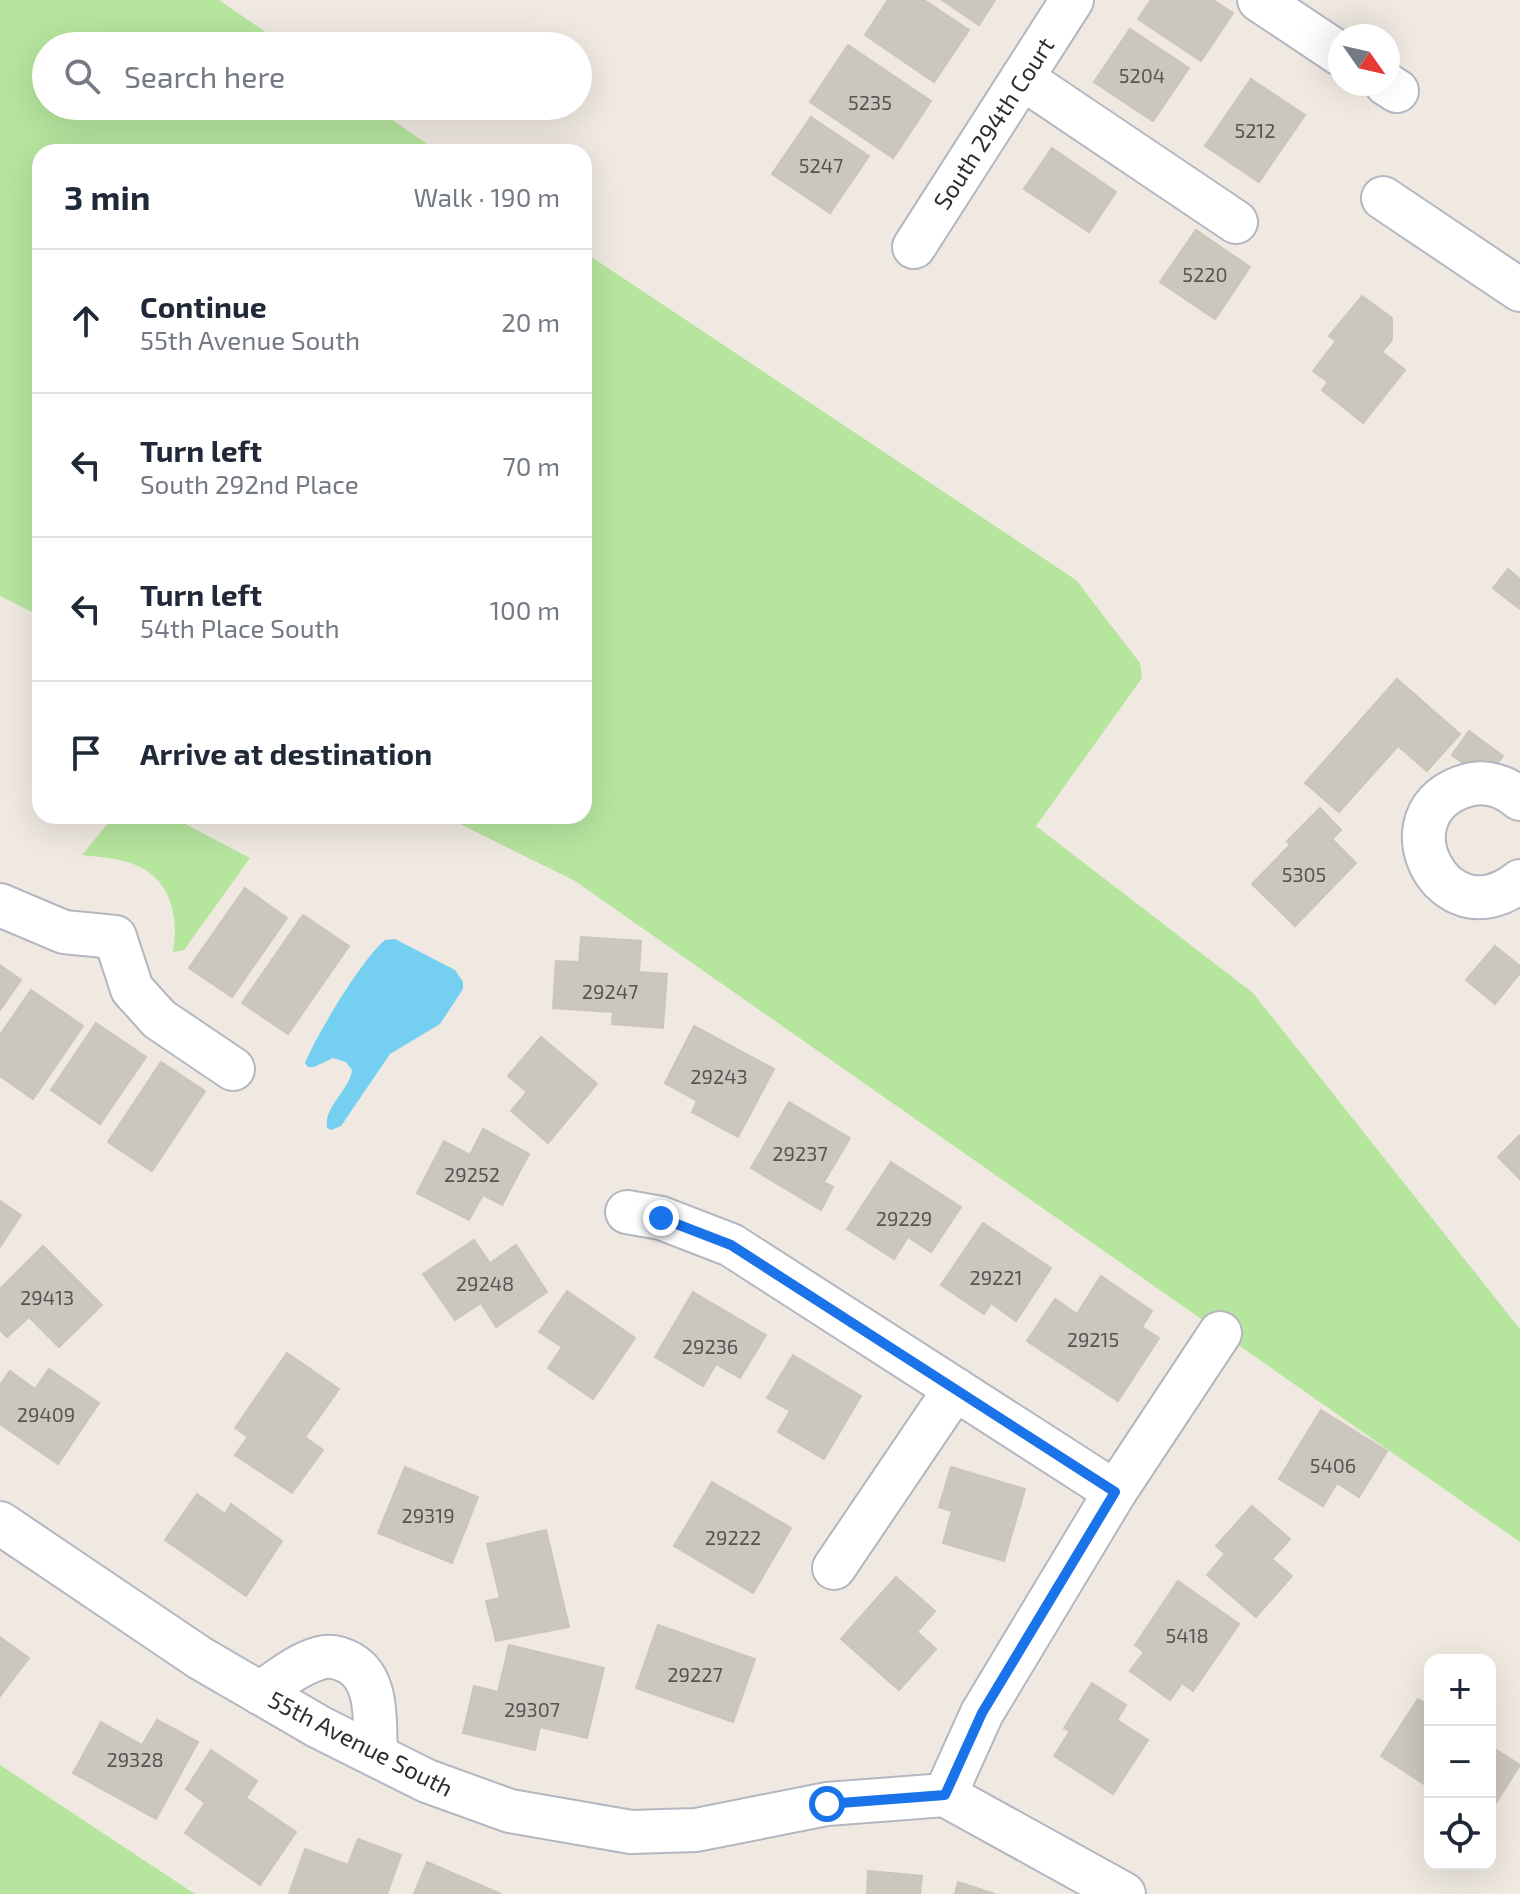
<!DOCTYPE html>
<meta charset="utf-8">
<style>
:root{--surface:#fff;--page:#f6f6f7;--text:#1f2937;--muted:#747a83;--line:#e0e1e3}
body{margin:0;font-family:"Exo 2",sans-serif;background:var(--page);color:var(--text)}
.controls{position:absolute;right:24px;bottom:24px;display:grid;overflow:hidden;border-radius:16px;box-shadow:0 8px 32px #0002}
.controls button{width:72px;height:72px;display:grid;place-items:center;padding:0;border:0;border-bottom:2px solid var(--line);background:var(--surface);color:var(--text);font:40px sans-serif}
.compass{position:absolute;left:1328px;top:24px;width:72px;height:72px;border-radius:50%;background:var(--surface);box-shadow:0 8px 32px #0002;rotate:124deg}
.stop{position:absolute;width:24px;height:24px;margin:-18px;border:6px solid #1a73e8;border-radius:50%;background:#fff}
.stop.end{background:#1a73e8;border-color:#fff;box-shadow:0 2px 8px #0008}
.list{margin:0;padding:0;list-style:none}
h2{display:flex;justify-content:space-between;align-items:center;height:104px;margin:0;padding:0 32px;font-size:34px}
h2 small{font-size:26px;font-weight:400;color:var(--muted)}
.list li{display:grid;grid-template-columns:52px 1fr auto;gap:24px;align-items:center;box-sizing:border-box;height:144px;padding:0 32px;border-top:2px solid var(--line)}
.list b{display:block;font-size:30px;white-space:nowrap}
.list p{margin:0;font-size:26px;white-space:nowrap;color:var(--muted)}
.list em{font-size:26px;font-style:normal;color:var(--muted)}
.icon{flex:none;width:44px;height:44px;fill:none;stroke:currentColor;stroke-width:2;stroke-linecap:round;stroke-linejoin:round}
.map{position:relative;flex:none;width:1520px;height:1894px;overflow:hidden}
.search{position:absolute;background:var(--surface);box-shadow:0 8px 32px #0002;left:32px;top:32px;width:560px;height:88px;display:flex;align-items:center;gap:20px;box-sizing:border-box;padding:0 28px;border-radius:44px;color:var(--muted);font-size:30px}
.panel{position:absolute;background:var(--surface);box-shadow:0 8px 32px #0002;left:32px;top:144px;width:560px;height:680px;border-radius:24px}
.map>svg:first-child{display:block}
.green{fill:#b6e59e}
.water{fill:#75cff0}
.building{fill:#cbc7bf;stroke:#cbc5ba;stroke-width:2}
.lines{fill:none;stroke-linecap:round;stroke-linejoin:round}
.minor-casing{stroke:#b4b7c1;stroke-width:46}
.minor{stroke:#fff;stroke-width:42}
.route{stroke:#1a73e8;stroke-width:10}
.labels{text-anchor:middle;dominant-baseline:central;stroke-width:6;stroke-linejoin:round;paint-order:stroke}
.number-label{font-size:20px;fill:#555452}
.street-label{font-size:24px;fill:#2e2e2e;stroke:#fff}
</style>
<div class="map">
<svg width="1520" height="1894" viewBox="0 0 1520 1894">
<rect width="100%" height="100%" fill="#efe9e1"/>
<g class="green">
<polygon points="0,0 219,0 286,46 46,46 46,106 372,106 439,152 40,152 40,616 0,596"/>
<polygon points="584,252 1076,580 1140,663 1142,678 1036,826 1253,993 1520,1329 1520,1542 575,881 444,816 584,816"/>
<path d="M 114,816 L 170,816 L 250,858 L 184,950 L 173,952 C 179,920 172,881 138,866 C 122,858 100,857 82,855 Z"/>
<polygon points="0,1765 195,1894 0,1894"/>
</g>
<path class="water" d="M 395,939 L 455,970 L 463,982 L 463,989 L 440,1024 L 390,1054 L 341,1126 L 331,1130 L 327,1128 C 324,1105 349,1092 352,1070 L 346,1062 L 333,1058 L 314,1067 L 308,1067 L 305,1063 C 317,1034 362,959 385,940 Z"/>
<g class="building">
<polygon points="888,0 924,0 969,30 934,82 865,35"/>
<polygon points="942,0 995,0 979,25"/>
<polygon points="1151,0 1213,0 1233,13 1201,61 1138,19"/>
<polygon points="1130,29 1189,68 1153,121 1094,82"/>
<polygon points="848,45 931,101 893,158 810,102"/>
<polygon points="1251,79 1305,115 1259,182 1205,146"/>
<polygon points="811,117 869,156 830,213 772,174"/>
<polygon points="1052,148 1116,192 1089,232 1024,189"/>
<polygon points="1196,230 1250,267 1215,319 1160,282"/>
<polygon points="1362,296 1392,318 1392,340 1382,352 1405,370 1363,423 1322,390 1328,382 1313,371 1336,341 1329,336"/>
<polygon points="1508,569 1520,579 1520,609 1493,588"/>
<polygon points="1397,679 1460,734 1427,771 1398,746 1339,812 1305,783"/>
<polygon points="1469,731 1503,756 1485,779 1452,755"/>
<polygon points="1320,808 1341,830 1332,839 1356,863 1295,926 1252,884 1290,845 1287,841"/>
<polygon points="245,888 287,918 232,997 189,968"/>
<polygon points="303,915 349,946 288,1034 242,1003"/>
<polygon points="581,937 641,941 639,972 667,974 663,1028 612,1024 613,1012 553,1008 556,961 579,962"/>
<polygon points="1495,946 1520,966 1520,973 1495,1004 1466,980"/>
<polygon points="0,965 21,980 0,1010"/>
<polygon points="31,990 83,1026 33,1099 0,1076 0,1035"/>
<polygon points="96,1023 146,1057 100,1124 51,1090"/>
<polygon points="694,1026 774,1069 738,1137 692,1112 697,1101 665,1083"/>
<polygon points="541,1037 597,1084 548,1143 511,1111 527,1092 508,1076"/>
<polygon points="161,1062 205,1091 152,1171 108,1142"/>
<polygon points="789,1102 850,1138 824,1182 833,1187 821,1210 751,1168"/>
<polygon points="483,1129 529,1154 502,1205 483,1195 469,1220 417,1193 444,1141 470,1155"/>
<polygon points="1520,1135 1520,1179 1498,1157"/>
<polygon points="891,1162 961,1207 931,1252 908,1237 894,1259 847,1229"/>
<polygon points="0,1201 21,1215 0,1247"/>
<polygon points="983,1223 1051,1268 1016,1321 991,1303 984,1314 941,1285"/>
<polygon points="474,1240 490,1263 516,1245 547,1292 496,1327 481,1303 455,1320 423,1274"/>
<polygon points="43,1246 102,1305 59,1347 29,1317 7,1337 0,1330 0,1289"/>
<polygon points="1101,1276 1152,1311 1142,1327 1159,1338 1118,1401 1027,1341 1055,1299 1077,1314"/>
<polygon points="567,1291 635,1338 593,1399 548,1368 562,1347 539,1332"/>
<polygon points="693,1292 766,1335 740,1378 716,1364 703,1386 655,1357"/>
<polygon points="287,1353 339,1389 305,1437 323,1450 292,1493 235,1455 248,1437 235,1428"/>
<polygon points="793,1355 861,1396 824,1459 778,1432 790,1411 767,1398"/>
<polygon points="49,1369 99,1403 58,1464 0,1424 0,1385 10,1371 35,1389"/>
<polygon points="1321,1410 1387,1451 1359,1497 1337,1483 1323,1506 1279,1479"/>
<polygon points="405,1467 478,1497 452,1563 378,1533"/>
<polygon points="951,1467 1025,1489 1004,1561 943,1543 952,1511 939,1507"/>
<polygon points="712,1482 791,1528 753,1593 674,1546"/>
<polygon points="197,1494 225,1514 231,1504 282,1541 246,1596 165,1540"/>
<polygon points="1252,1506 1290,1539 1272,1559 1292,1576 1256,1617 1207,1575 1225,1554 1216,1546"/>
<polygon points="546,1530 569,1627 496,1641 486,1601 500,1598 487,1544"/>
<polygon points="896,1577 935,1611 917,1632 936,1649 899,1690 841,1639"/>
<polygon points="1178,1581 1239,1624 1193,1691 1182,1683 1170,1700 1130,1671 1144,1652 1135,1645"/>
<polygon points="658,1625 755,1659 733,1722 636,1688"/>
<polygon points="0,1637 29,1658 0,1696"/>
<polygon points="509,1645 604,1668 587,1738 540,1727 535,1750 463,1733 474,1686 498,1692"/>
<polygon points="1092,1683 1126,1705 1117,1720 1148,1740 1113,1794 1054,1756 1070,1731 1064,1728"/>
<polygon points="1418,1699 1430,1706 1430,1788 1381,1756"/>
<polygon points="157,1720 198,1742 156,1819 73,1773 101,1722 142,1745"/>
<polygon points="1490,1746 1520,1765 1490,1812"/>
<polygon points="211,1750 257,1781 246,1798 296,1832 260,1885 185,1833 205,1803 186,1789"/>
<polygon points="358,1839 401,1855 387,1894 289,1894 305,1849 348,1865"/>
<polygon points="427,1862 501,1894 414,1894"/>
<polygon points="868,1871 922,1876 920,1894 867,1894"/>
<polygon points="958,1882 995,1894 955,1894"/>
</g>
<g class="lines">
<defs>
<g id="minor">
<polyline points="1259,0 1340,54"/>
<polyline points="1022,78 1236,222"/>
<polyline points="1386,84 1397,91"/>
<polyline points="1383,198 1520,290"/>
<polyline points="914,247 1072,0"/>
<path d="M 1520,799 C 1506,787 1487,780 1468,785 C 1377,810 1443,943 1520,881"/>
<polyline points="0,905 64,932 115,937 132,989 159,1019 233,1069"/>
<polyline points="627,1212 661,1218 731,1245 1115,1492"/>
<polyline points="0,1523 200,1658 319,1727 427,1781 510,1811 631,1832 696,1830 827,1804 945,1795 1124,1894"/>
<polyline points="834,1568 955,1389"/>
<path d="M 260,1693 C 278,1681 298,1664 320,1658 C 330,1655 341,1658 350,1663 C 380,1680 374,1725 376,1755"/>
<polyline points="945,1795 982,1713 1115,1492 1220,1333"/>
</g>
</defs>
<use href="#minor" class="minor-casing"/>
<use href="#minor" class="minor"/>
</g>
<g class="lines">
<polyline class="route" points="661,1218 731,1245 1115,1492 982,1713 945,1795 827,1804"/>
</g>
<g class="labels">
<g class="number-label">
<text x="1142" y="75">5204</text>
<text x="870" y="102">5235</text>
<text x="1255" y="130">5212</text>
<text x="821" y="165">5247</text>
<text x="1205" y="274">5220</text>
<text x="1304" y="874">5305</text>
<text x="610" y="991">29247</text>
<text x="719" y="1076">29243</text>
<text x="800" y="1153">29237</text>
<text x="472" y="1174">29252</text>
<text x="904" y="1218">29229</text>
<text x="996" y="1277">29221</text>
<text x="485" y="1283">29248</text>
<text x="47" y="1297">29413</text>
<text x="1093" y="1339">29215</text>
<text x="710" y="1346">29236</text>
<text x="46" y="1414">29409</text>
<text x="1333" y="1465">5406</text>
<text x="428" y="1515">29319</text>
<text x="733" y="1537">29222</text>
<text x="1187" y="1635">5418</text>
<text x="695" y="1674">29227</text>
<text x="532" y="1709">29307</text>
<text x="135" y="1759">29328</text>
</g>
<g class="street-label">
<text transform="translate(993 123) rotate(-57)">South 294th Court</text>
<text transform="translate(361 1743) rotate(27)">55th Avenue South</text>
</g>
</g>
</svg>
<div class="controls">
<button>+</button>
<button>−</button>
<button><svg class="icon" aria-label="locate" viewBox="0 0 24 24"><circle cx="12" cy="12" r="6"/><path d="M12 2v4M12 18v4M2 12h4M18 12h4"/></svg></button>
</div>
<svg class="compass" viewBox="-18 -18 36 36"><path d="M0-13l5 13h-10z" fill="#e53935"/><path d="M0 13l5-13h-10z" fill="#747a83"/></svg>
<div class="stop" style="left:827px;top:1804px"></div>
<div class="stop end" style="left:661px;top:1218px"></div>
<div class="search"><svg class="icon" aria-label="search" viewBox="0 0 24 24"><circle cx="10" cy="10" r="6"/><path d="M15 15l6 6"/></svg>Search here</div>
<section class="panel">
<h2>3 min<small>Walk · 190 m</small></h2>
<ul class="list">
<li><svg class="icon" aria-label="ahead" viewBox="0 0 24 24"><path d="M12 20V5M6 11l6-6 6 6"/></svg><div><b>Continue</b><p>55th Avenue South</p></div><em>20 m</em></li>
<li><svg class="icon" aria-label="left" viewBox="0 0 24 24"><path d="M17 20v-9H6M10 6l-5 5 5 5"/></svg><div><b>Turn left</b><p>South 292nd Place</p></div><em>70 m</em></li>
<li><svg class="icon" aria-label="left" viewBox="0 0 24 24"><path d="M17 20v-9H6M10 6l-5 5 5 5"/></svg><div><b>Turn left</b><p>54th Place South</p></div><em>100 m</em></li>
<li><svg class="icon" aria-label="arrive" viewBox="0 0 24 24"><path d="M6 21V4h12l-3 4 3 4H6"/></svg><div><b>Arrive at destination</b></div></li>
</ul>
</section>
</div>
